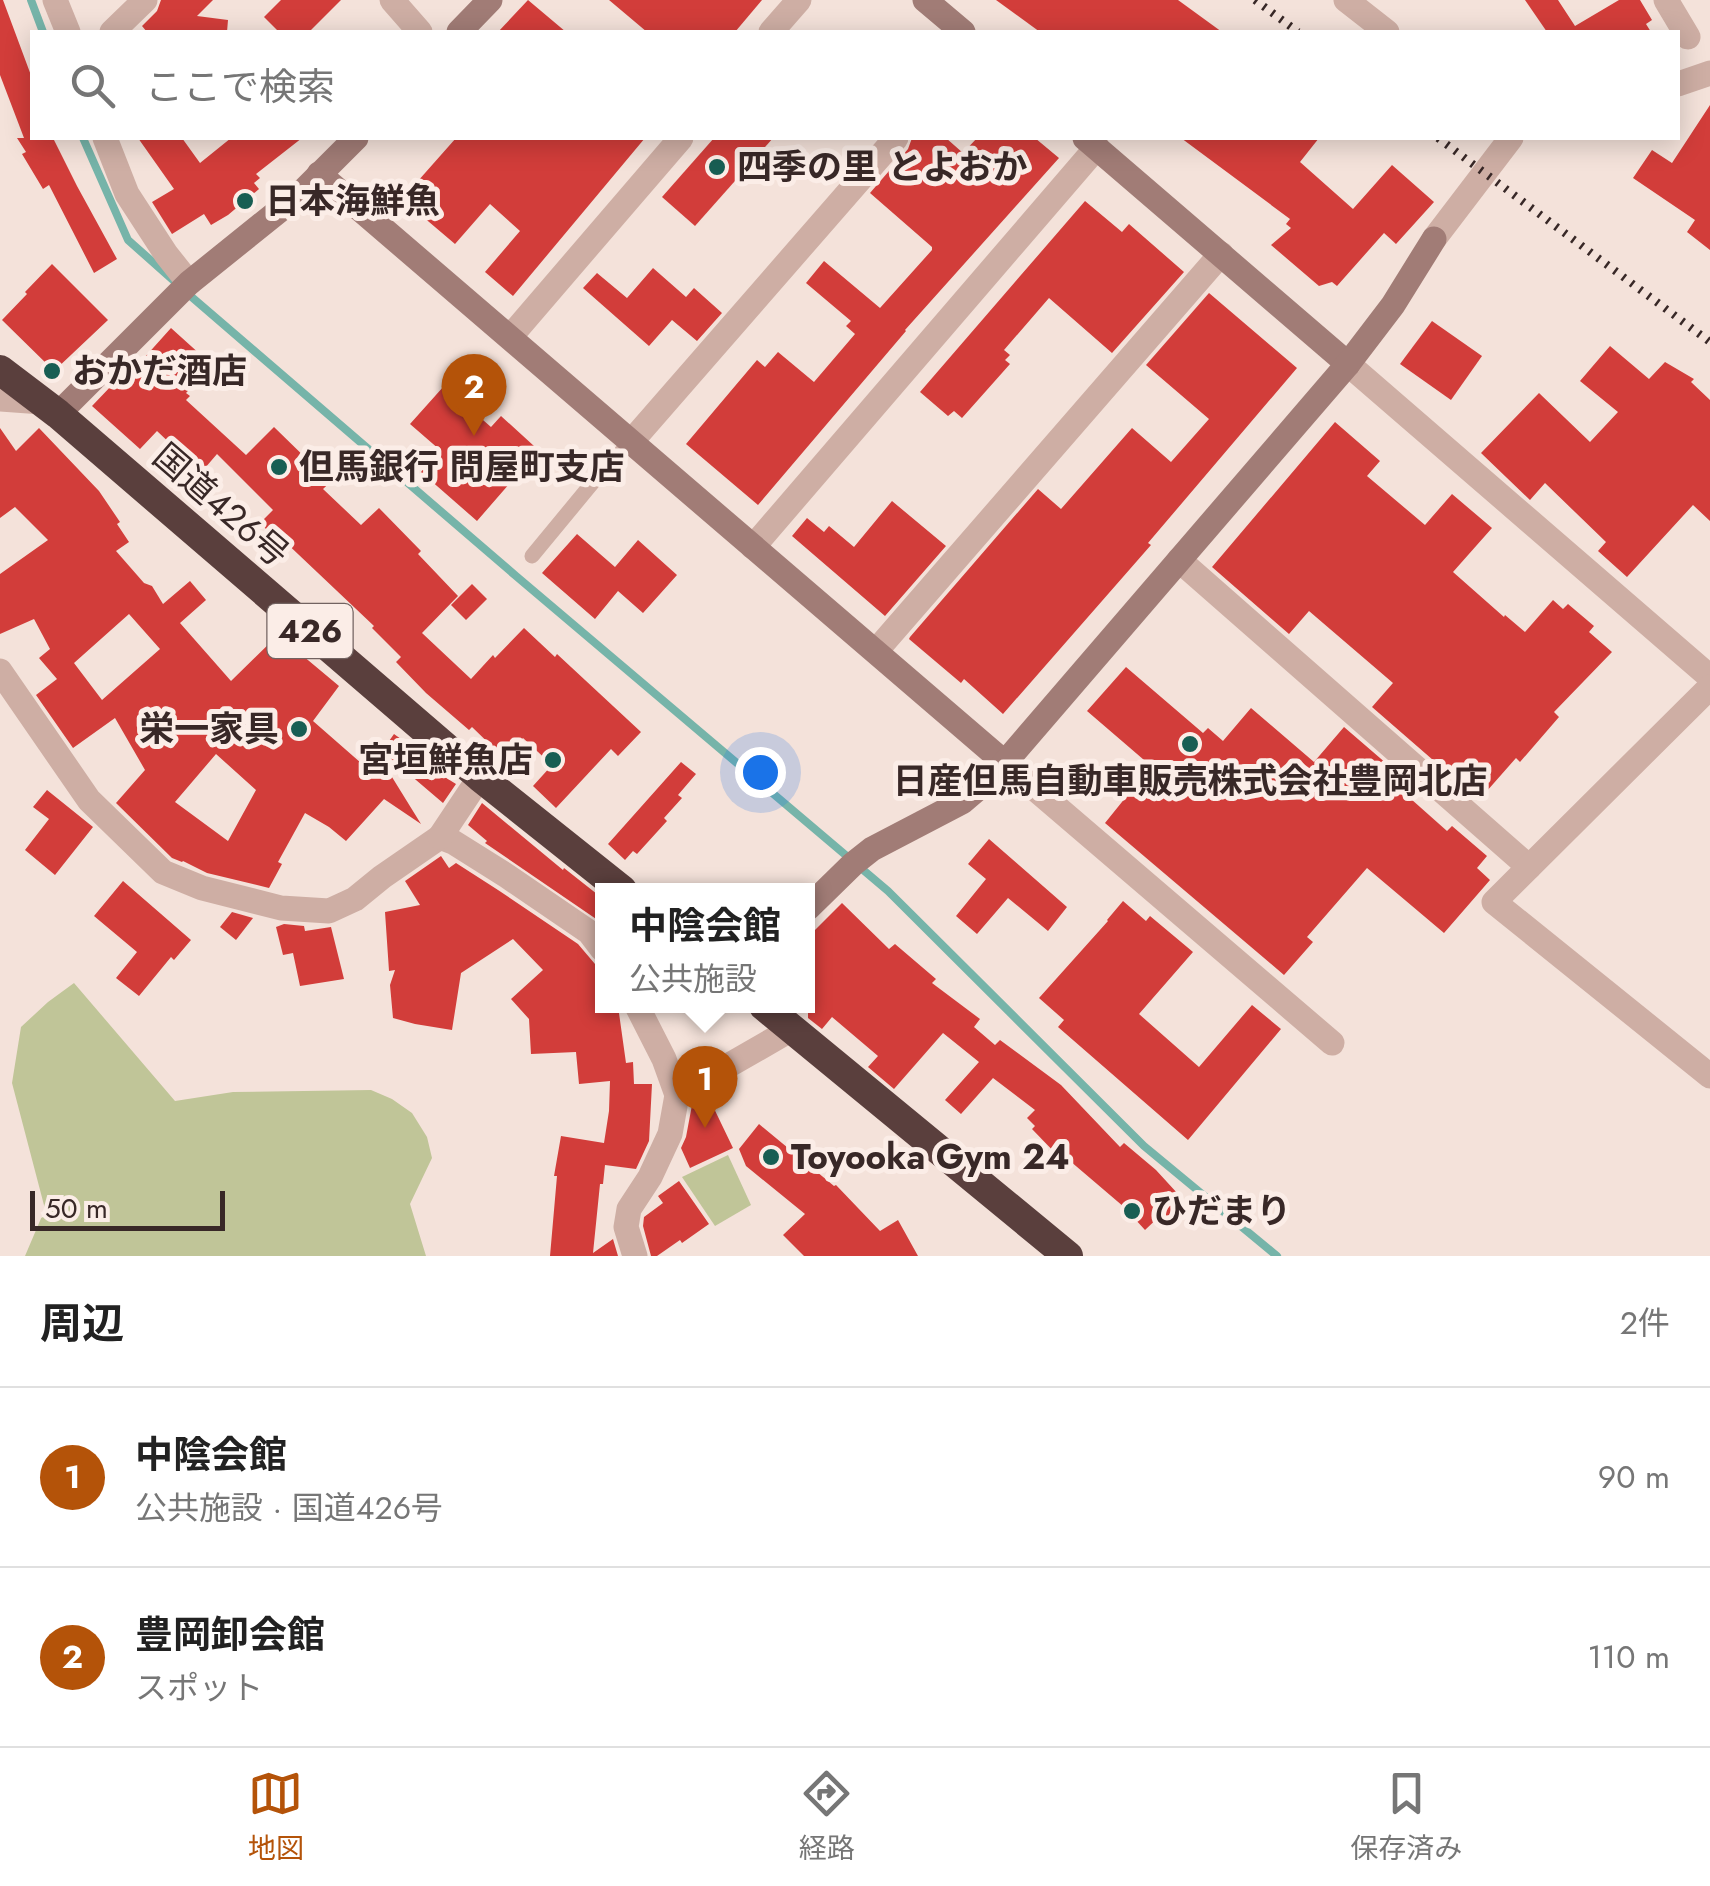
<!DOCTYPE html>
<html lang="ja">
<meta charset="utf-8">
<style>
:root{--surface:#fff;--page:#f2f2f2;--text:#222;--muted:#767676;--line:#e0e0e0;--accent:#b45309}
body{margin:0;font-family:Jost,"Noto Sans JP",sans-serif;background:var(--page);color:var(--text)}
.scale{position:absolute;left:30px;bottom:25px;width:195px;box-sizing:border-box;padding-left:10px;border:5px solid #382827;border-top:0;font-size:28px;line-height:35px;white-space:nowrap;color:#382827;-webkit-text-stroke:8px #fbede7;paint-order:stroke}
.you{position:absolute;left:760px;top:772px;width:35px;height:35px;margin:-25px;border:8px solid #fff;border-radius:50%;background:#1a73e8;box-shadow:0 0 0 15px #1a73e833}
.badge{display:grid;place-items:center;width:65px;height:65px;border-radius:50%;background:var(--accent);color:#fff;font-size:32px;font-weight:700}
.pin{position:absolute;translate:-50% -82px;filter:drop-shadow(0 2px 5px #0008)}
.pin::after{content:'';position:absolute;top:52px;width:35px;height:30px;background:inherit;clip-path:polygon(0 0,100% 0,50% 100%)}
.popup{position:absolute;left:595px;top:883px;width:220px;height:130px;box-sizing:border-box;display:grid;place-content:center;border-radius:0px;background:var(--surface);filter:drop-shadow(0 2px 8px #0005);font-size:32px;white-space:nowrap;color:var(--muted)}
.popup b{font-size:38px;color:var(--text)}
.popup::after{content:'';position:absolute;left:50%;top:100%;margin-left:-20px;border:20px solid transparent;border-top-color:var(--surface)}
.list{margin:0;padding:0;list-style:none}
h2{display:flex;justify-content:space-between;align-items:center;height:130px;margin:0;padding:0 40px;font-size:42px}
h2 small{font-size:32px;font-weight:400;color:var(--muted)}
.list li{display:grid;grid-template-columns:65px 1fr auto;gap:30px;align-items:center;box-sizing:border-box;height:180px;padding:0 40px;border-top:2px solid var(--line)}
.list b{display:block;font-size:38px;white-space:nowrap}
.list p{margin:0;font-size:32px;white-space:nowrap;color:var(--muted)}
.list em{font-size:32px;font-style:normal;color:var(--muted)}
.icon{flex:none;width:55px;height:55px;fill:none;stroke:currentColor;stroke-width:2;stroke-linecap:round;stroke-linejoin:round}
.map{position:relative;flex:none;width:1710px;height:1256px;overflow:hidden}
.search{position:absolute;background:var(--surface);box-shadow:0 5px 25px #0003;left:30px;right:30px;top:30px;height:110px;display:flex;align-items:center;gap:25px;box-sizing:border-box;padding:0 35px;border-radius:0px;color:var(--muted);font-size:38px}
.sheet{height:490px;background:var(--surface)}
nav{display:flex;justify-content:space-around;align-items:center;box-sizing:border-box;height:140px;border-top:2px solid var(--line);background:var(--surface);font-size:28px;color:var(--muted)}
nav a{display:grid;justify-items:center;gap:5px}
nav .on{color:var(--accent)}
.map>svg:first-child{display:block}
.green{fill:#c0c598}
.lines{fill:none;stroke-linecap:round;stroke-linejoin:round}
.stream{stroke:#76b4a9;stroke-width:8}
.building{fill:#d23d3a;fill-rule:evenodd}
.lane{stroke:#ceaea4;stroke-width:15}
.street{stroke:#ceaea4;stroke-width:25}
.secondary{stroke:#a17c76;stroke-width:25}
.highway{stroke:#5a3f3d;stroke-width:30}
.rail{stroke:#382827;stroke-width:8;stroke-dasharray:2.5 8;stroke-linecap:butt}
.poi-dot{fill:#185e53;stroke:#fbede7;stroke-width:4}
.labels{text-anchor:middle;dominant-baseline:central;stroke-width:10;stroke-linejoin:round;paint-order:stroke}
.shield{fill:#fbede7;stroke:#726361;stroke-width:2.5}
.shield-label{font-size:32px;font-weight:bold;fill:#382827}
.poi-label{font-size:35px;font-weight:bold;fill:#382827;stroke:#fbede7;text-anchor:start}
.street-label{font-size:35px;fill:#382827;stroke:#fbede7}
</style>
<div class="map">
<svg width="1710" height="1256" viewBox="0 0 1710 1256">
<rect width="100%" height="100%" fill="#f4e2da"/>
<g class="green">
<polygon points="74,983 175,1101 233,1092 371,1090 392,1099 412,1113 427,1137 432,1158 410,1204 426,1256 25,1256 45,1209 12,1083 21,1027 48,1002"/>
<polygon points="728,1155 751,1205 715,1226 682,1177"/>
</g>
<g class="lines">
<g class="stream">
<polyline points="31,0 43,32"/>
<polyline points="83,138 128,240 173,280"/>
<polyline points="187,293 516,576 888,891 1144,1146 1277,1256"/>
</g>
</g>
<g class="building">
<polygon points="0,0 3,0 32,78 32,138 53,138 77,186 117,259 94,273 49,185 43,189 22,154 26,152 17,138 24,138 0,75"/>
<polygon points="161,0 213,0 197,16 228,20 227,32 147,32 142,26 157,11"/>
<polygon points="281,0 341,0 309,32 279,32 264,17"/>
<polygon points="528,0 566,32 498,32"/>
<polygon points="609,0 762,0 735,32 647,32"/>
<polygon points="996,0 1178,0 1222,32 1040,32"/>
<polygon points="1525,0 1558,0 1575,26 1619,0 1640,0 1652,20 1646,24 1651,32 1547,32"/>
<polygon points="1710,105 1710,250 1687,232 1695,220 1633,178 1652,150 1672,163"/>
<polygon points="138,138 182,138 200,163 231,138 302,138 256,174 260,178 254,183 259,189 228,215 211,225 204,214 172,234 152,202 174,189"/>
<polygon points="456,138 645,138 513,296 485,272 520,231 490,204 455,244 402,199"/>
<polygon points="714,138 773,138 695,226 662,197"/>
<polygon points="912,138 946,138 963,153 977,138 1035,138 1059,158 905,330 906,331 758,505 686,444 757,360 765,367 778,352 814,382 855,334 846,326 851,321 806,283 824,261 880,308 932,250 932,247 870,193 908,149"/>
<polygon points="1181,138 1319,138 1300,162 1353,209 1392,165 1434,202 1396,244 1384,233 1337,286 1332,282 1319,286 1271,245 1291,228 1286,224 1290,219"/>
<polygon points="1085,201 1122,232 1129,224 1184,272 1112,353 1049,298 1004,350 1010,355 1005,360 1010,364 962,418 954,411 948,416 920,392"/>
<polygon points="52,264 108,320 54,371 2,320 27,294 25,292"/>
<polygon points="653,268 686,297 694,288 722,313 697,341 672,320 649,346 583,288 597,273 627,298"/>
<polygon points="1209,293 1297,368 1148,543 1151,545 1003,714 964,679 961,683 909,639 910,637 1038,489 1061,509 1132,428 1171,462 1209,419 1146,365"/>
<polygon points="1432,321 1482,356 1451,400 1400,364"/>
<polygon points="171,328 212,365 186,393 190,396 186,400 246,455 274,427 315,467 323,460 338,475 323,489 361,525 379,508 421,551 418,554 458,596 422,633 471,679 493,655 495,658 524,628 555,657 557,654 641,732 618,756 611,749 556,808 533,786 552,765 523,738 504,758 472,727 469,730 426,693 396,662 401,657 372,628 374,626 280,537 277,540 260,523 273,510 217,454 205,468 200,463 195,467 157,431 140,449 92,406 113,384 115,385 143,356 145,357"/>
<polygon points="1610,346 1649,379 1665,362 1694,379 1691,382 1710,400 1710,521 1693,505 1627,577 1598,551 1606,542 1545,483 1530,500 1481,453 1539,393 1590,442 1618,412 1580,381"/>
<polygon points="444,386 491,427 501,416 534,446 524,456 529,461 477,521 421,472 440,450 410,424"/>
<polygon points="1335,422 1380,461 1367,476 1425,525 1452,494 1492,528 1453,572 1504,617 1505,615 1525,632 1553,600 1563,609 1568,604 1594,626 1589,632 1612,652 1554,712 1559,717 1520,762 1516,758 1479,800 1372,707 1393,683 1309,611 1289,634 1212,567"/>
<path d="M 0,428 L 16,451 L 39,428 L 99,491 L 120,522 L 117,524 L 129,542 L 116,551 L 144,583 L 152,586 L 163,604 L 190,581 L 206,600 L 180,623 L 231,681 L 278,635 L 339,686 L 313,721 L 369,770 L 379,756 L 421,824 L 384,799 L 346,841 L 329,827 L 305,813 L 278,862 L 282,864 L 269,888 L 207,873 L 183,861 L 182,862 L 172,858 L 116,803 L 145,770 L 115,718 L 73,748 L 36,695 L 57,679 L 39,658 L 50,649 L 34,619 L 0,634 L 0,574 L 48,540 L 15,507 L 0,518 ZM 129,614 L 160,649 L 102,700 L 74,663 ZM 216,754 L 256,790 L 228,841 L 175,802 Z"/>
<polygon points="892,501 946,546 885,616 792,536 807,518 824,532 829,526 854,547"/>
<polygon points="577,534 615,567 638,540 677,575 643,613 618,591 595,619 542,573"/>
<polygon points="472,584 487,599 466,620 451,605"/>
<polygon points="1126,667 1203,733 1208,728 1223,741 1251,708 1314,762 1344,727 1409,783 1402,791 1447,831 1452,826 1487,856 1477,868 1490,880 1444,933 1367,868 1307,937 1313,942 1284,975 1105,823 1151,766 1087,711"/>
<polygon points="394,734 419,752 414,758 456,784 443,803 382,751"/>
<polygon points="681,762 696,774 678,795 682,798 664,818 667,821 637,854 633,851 625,860 608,844"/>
<polygon points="47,790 93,827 55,875 25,850 49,819 33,807"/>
<polygon points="482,803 563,870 564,868 602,898 602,923 485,843 487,841 468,825"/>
<polygon points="989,839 1067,907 1048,931 1008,898 977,934 956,916 986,879 968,864"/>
<polygon points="441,856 449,868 456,863 498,890 578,944 595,964 602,965 602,1006 618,1006 626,1063 633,1062 634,1084 652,1084 649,1141 636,1169 605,1165 603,1184 600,1184 593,1253 613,1239 618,1256 550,1256 557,1176 554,1176 561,1136 604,1143 609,1111 610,1081 579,1084 576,1052 531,1054 529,1019 511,999 543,970 513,939 461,973 452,1030 415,1024 393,1018 390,985 395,970 389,971 385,912 420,905 405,881"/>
<polygon points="123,881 191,940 174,960 171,957 139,996 116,978 137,952 94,916"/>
<polygon points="1123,901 1146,921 1150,916 1193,952 1139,1014 1199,1067 1252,1005 1281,1029 1188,1140 1058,1027 1064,1020 1039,998 1108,921 1107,920"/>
<polygon points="842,903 889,949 895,944 936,979 932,983 980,1019 974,1027 995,1045 1000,1040 1061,1085 1120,1147 1124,1143 1156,1170 1189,1206 1172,1213 1166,1219 1162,1214 1145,1230 1124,1207 1063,1155 1060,1158 1032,1129 1035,1126 1027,1118 1035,1110 993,1078 961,1114 945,1100 979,1062 943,1033 894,1089 868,1067 878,1056 832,1017 822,1029 808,1018 808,937"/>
<polygon points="232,912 253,918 236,940 220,927"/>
<polygon points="284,924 304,926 305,931 331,927 344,979 300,986 293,953 283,955 276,927"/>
<polygon points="708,1096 733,1148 690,1168 681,1148 686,1137 692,1105"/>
<polygon points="759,1124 834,1186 836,1185 880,1231 898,1220 918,1256 804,1256 783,1235 805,1214 746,1166 739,1149"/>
<polygon points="679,1181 709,1224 682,1243 680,1240 657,1256 651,1256 643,1226 644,1217 663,1203 658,1196"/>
</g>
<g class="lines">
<polyline class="lane" points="532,556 603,470 631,442"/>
<g class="street">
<polyline points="55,0 68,32"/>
<polyline points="392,0 420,32"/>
<polyline points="1346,0 1387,32"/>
<polyline points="1666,0 1688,37"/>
<polyline points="112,32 145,0"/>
<polyline points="771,32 799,0"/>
<polyline points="1678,84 1710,73"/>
<polyline points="105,138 127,194 166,254 189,283"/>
<polyline points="1434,239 1511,138"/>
<polyline points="510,337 681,138"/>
<polyline points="1348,364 1710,677"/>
<polyline points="0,399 42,402"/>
<polyline points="631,442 896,138"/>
<polyline points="753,547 1097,147"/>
<polyline points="1179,560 1529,867"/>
<polyline points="876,651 1221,254"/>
<polyline points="0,671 89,800 163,872 202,888 281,908 329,911 355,899 382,877 440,837 453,842 507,876 589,932 602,949"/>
<polyline points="1710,687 1494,902 1710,1076"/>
<polyline points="1005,763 1332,1043"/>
<polyline points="440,837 480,777"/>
<polyline points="677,1095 792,1029"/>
<polyline points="635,1256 626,1227 629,1209 650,1177 670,1134 677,1095 664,1059 637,1006"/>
</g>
<g class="secondary">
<polyline points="925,0 963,32"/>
<polyline points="459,32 490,0"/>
<polyline points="1085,138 1348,364"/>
<polyline points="319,174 1005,763"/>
<polyline points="58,414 189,283 301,193 356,138"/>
<polyline points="808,908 853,864 872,849 962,802 996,773 1348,364 1393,305 1434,239"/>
</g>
<g class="highway">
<polyline points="0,370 58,414 480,777 622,890"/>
<polyline points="764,1006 1068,1256"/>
</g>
<g class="rail">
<polyline points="1255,0 1298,32"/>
<polyline points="1438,138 1710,342"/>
</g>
</g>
<g class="poi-dot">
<circle cx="717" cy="167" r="10"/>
<circle cx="245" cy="201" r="10"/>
<circle cx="52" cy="371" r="10"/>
<circle cx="279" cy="467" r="10"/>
<circle cx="299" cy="729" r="10"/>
<circle cx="1190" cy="744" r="10"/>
<circle cx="553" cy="760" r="10"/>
<circle cx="771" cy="1157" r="10"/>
<circle cx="1132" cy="1211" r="10"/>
</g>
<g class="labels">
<rect class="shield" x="267.5" y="604" width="85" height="54" rx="8"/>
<g class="shield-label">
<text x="310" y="631">426</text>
</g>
<g class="poi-label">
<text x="737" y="167">四季の里 とよおか</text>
<text x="265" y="201">日本海鮮魚</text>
<text x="72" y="371">おかだ酒店</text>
<text x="299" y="467">但馬銀行 問屋町支店</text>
<text x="279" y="729" text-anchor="end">栄一家具</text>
<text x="533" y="760" text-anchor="end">宮垣鮮魚店</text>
<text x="1190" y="781" text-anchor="middle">日産但馬自動車販売株式会社豊岡北店</text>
<text x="791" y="1157">Toyooka Gym 24</text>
<text x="1152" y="1211">ひだまり</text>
</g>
<g class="street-label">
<text transform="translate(221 505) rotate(41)">国道426号</text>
</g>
</g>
</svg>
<div class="scale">50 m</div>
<div class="you"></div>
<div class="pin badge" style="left:705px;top:1128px">1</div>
<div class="popup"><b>中陰会館</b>公共施設</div>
<div class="pin badge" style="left:474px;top:436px">2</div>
<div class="search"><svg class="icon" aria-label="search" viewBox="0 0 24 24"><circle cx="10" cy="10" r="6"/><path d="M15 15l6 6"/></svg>ここで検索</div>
</div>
<section class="sheet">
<h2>周辺<small>2件</small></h2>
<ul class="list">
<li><span class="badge">1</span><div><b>中陰会館</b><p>公共施設 · 国道426号</p></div><em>90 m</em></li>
<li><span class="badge">2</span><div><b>豊岡卸会館</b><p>スポット</p></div><em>110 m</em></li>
</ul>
</section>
<nav>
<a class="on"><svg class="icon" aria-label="map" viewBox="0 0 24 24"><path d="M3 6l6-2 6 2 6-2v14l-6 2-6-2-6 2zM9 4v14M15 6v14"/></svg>地図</a>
<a><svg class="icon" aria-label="directions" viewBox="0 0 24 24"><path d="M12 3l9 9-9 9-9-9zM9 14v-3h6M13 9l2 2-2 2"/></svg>経路</a>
<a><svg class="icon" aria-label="saved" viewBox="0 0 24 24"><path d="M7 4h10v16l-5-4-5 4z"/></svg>保存済み</a>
</nav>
